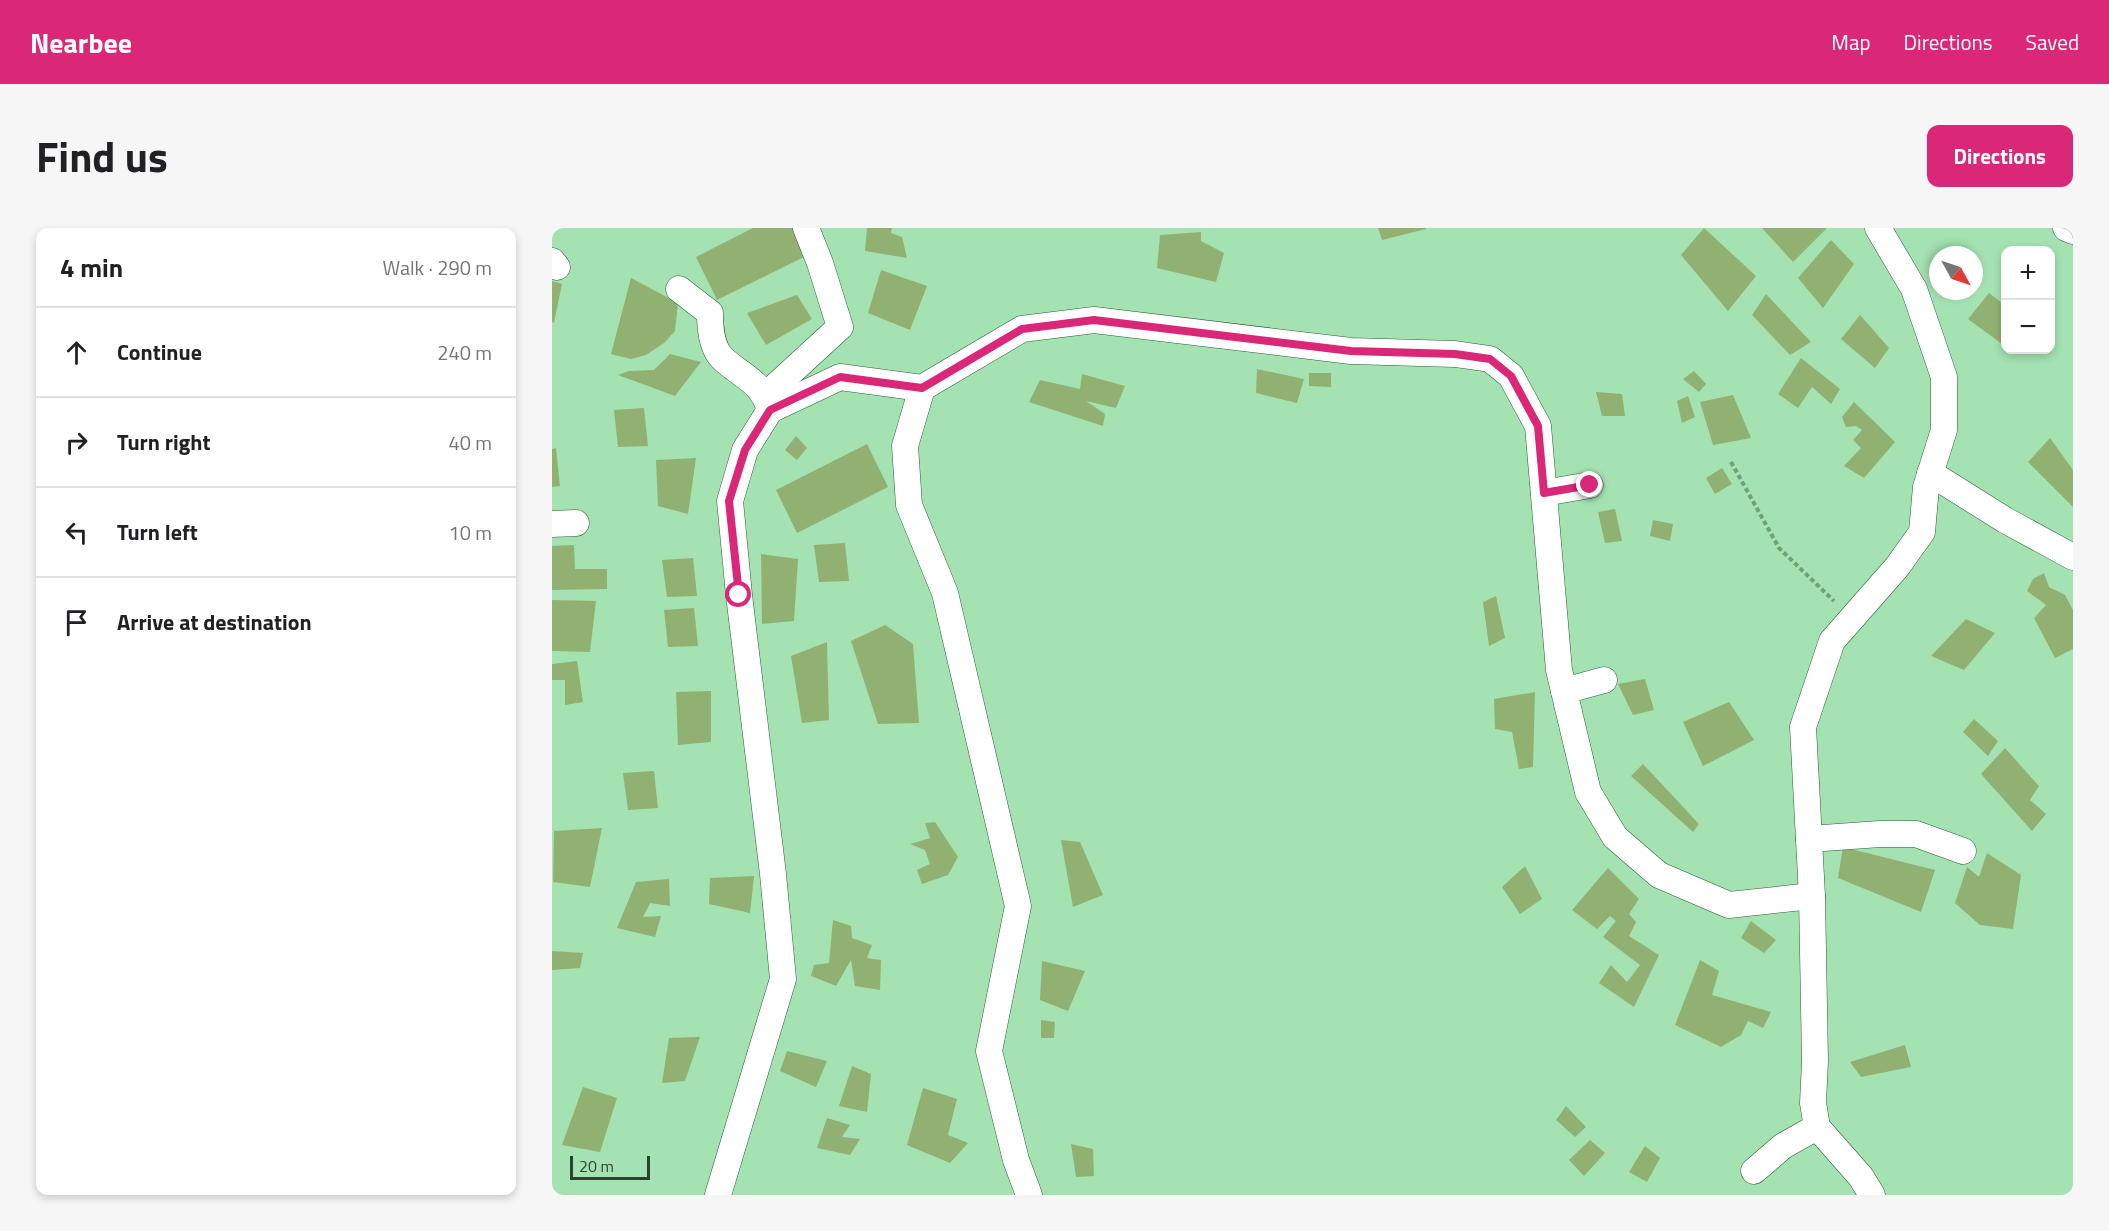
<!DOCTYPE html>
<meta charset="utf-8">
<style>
:root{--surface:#fff;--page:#f6f6f6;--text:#202124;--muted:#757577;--line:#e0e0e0;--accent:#db2777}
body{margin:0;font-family:"Titillium Web",sans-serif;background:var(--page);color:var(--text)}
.controls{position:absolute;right:18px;top:18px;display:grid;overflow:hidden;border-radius:12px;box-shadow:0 3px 9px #0003}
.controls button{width:54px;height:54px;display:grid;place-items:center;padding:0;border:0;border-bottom:2px solid var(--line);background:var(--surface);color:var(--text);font:30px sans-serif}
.compass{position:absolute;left:1377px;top:18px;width:54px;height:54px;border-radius:50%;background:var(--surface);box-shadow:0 3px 9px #0003;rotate:130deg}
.scale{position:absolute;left:18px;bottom:15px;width:80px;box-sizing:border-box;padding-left:6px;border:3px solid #2a432f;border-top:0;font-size:16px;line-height:21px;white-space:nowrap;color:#2a432f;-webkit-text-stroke:4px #a4e2b1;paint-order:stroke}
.stop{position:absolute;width:18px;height:18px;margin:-14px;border:4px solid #db2777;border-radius:50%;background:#fff}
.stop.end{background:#db2777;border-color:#fff;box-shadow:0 2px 6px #0008}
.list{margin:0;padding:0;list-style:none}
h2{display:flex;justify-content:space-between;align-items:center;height:78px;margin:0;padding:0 24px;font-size:26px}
h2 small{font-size:20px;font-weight:400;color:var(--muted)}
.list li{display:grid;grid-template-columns:39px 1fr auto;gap:18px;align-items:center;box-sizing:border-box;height:90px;padding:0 24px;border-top:2px solid var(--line)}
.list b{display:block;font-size:22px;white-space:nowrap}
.list em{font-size:20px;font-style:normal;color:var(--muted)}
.icon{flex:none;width:33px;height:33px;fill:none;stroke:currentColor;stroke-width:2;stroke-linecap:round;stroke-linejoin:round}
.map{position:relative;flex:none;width:1521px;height:967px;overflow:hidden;border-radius:12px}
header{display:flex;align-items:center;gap:36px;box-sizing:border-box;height:84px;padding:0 30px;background:var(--accent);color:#fff}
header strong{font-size:28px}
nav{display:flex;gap:33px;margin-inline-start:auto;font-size:21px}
.intro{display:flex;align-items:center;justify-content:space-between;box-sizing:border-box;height:144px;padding:0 36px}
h1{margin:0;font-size:42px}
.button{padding:15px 27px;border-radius:12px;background:var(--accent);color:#fff;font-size:21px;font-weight:700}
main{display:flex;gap:36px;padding:0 36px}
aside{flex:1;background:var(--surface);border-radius:12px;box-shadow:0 3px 9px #0003}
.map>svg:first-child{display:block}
.building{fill:#91b172}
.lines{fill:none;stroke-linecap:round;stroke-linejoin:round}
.street-casing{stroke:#266138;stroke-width:27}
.path{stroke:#719f7b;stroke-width:4;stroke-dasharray:4.5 3;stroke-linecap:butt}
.street{stroke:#fff;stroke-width:26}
.route{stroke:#db2777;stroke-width:8}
</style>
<header>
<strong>Nearbee</strong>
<nav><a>Map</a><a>Directions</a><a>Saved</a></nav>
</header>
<div class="intro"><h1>Find us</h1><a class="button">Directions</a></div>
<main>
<aside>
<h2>4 min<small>Walk · 290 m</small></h2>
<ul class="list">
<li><svg class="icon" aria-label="ahead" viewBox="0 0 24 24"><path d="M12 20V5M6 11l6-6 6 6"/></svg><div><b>Continue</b></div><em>240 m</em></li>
<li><svg class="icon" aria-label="right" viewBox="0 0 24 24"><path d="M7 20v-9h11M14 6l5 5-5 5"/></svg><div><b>Turn right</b></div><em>40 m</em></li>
<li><svg class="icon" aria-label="left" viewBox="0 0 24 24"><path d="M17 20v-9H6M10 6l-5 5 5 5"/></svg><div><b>Turn left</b></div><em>10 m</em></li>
<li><svg class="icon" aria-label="arrive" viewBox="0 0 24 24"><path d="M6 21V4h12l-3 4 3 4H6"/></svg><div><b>Arrive at destination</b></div></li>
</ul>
</aside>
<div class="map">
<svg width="1521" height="967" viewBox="0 0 1521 967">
<rect width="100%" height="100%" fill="#a4e2b1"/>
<g class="building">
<polygon points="201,0 243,0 256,27 165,72 144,29"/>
<polygon points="315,0 340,0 339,5 350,9 355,30 313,23"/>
<polygon points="826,0 874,0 874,1 830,12"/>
<polygon points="1152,0 1204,48 1176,83 1129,27"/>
<polygon points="1210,0 1275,0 1241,34"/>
<polygon points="649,4 649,13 672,25 664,54 605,40 608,7"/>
<polygon points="1279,12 1302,36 1271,80 1246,50"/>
<polygon points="329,42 375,58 358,102 316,85"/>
<polygon points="79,50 126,75 123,103 112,115 94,127 79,131 59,126"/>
<polygon points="0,53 10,56 2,95 0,94"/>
<polygon points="1437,65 1454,78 1454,119 1416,91"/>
<polygon points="1214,66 1259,114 1238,127 1200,87"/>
<polygon points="245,67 260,91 214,117 195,85"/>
<polygon points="1308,87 1337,120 1323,140 1289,111"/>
<polygon points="118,126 149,134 123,168 66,147 77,143 102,142"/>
<polygon points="1249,130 1288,161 1279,176 1260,159 1246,180 1226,166"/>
<polygon points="705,141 752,151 745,175 704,165"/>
<polygon points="1142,143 1154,156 1147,164 1131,151"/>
<polygon points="757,145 779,145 779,159 757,158"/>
<polygon points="530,146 573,158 564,180 534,173 553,186 551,198 477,174 488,152 528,161"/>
<polygon points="1044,164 1070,166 1073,188 1050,188"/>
<polygon points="1181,167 1199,210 1161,217 1148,174"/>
<polygon points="1136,168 1143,189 1130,195 1125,173"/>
<polygon points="1302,174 1343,214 1312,250 1292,238 1309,220 1301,212 1310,202 1304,198 1294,199 1290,189"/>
<polygon points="92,180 96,218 66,219 62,182"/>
<polygon points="244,208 255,220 245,232 233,222"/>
<polygon points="1498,210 1521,242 1521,279 1476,234"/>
<polygon points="315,216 336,259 245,305 224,262"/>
<polygon points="4,220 8,258 0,259 0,221"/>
<polygon points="144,230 136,286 106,278 104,232"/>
<polygon points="1170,240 1180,256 1163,266 1154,250"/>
<polygon points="1063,281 1070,313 1053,315 1046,284"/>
<polygon points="1101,292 1121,296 1118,313 1098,308"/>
<polygon points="293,315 297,353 267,354 262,317"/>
<polygon points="22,317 23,341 55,341 55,361 0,362 0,318"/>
<polygon points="209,326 246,331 242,393 210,396"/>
<polygon points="141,330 145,368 115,369 110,332"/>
<polygon points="1492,345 1497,359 1513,367 1521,382 1521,421 1503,430 1482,390 1494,377 1475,363 1481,351"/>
<polygon points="944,368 953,410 937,418 931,374"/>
<polygon points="0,372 44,373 38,424 0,423"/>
<polygon points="142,380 146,418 116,419 112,382"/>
<polygon points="1414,391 1443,405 1412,442 1379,428"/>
<polygon points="333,397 361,416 367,495 326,496 299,413"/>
<polygon points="275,414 277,492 250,495 239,428"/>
<polygon points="25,433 31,474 13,477 13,452 0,452 0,436"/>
<polygon points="1093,451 1102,482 1081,487 1066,456"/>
<polygon points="159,463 159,514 126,517 124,464"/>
<polygon points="983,464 981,539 967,541 960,504 943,501 942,471"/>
<polygon points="1177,474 1202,512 1151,538 1131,494"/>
<polygon points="1422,491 1446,513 1436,528 1411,504"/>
<polygon points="1453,520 1487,558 1478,572 1494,586 1480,603 1429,546"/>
<polygon points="1091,536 1147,596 1141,604 1079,548"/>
<polygon points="102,543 106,580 76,582 71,545"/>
<polygon points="383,594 406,629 396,647 370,656 365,642 378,636 373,622 358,616 378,610 373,595"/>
<polygon points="50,600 38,659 1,654 2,603"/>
<polygon points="509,612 528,614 551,667 521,679"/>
<polygon points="1291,619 1383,642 1369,684 1286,650"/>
<polygon points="1435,625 1469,647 1461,701 1428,697 1403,675 1415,639 1427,649"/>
<polygon points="973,638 990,671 968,686 950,659"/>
<polygon points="1056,640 1087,671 1077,686 1084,694 1077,708 1107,727 1082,779 1047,755 1059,737 1075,754 1088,737 1051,709 1064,693 1058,688 1045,701 1020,682"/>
<polygon points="202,648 198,685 157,676 158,650"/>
<polygon points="117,651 118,678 98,675 91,689 109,688 103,709 65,700 84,654"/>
<polygon points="281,692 299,698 300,710 320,717 315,730 329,732 328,762 303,758 299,732 284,758 259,748 262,737 277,735"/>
<polygon points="1199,693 1224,712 1212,725 1189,710"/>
<polygon points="0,723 31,725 28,740 0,742"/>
<polygon points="1148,732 1167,743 1160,767 1219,784 1211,800 1196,793 1189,807 1169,819 1123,797"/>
<polygon points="490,733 533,743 516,783 488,772"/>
<polygon points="489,792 503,794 502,810 489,810"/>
<polygon points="148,809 133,853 110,855 117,810"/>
<polygon points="1353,817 1359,839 1309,849 1298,834"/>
<polygon points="235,823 275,833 264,859 228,843"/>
<polygon points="300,838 319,846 315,884 287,878"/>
<polygon points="31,859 65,870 48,924 10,917"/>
<polygon points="371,860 405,871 396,907 416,915 398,935 355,917"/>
<polygon points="1014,878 1034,899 1023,909 1004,892"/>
<polygon points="275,890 298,897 290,909 308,911 298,927 265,920"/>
<polygon points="1038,912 1053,925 1032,948 1017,932"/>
<polygon points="519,916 541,921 542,948 524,949"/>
<polygon points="1093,918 1108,930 1095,954 1077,944"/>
</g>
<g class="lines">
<defs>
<g id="street">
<polyline points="1514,0 1521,3"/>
<polyline points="0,33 5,39"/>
<path d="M 127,61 L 158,85 C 158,99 160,120 170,130 C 190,149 209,152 218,182"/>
<polyline points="370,160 353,218 357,277 393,365 466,678 437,823 464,932 477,967"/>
<polyline points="214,167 288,99 268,35 254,0"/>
<polyline points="1378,245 1453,292 1521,329"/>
<polyline points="992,265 1038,257"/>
<polyline points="0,296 24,295"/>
<polyline points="1012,463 1052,452"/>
<polyline points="1257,611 1328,606 1364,606 1411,623"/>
<polyline points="1202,943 1231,918 1265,899"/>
<polyline points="166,967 231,751 221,646 187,367 178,273 193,222 218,182 288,149 370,160 470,101 542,92 799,123 903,126 938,131 959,148 986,198 1007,442 1036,564 1063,609 1107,647 1177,677 1260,668"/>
<polyline points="1320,967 1309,949 1265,899 1261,875 1263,833 1260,668 1251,499 1280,413 1345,339 1370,304 1374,259 1392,202 1392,149 1362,61 1326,0"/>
</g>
</defs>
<use href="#street" class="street-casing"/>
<polyline class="path" points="1179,234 1227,320 1282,373"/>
<use href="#street" class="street"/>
</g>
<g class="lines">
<polyline class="route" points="187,367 177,273 193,222 218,182 288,149 370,160 470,101 542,92 799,123 903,126 938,131 959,148 986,198 992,265 1038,257"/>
</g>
</svg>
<div class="controls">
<button>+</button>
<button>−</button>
</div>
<svg class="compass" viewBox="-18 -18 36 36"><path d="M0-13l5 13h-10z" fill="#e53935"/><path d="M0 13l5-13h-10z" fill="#757577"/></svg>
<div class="scale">20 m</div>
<div class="stop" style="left:187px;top:367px"></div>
<div class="stop end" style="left:1038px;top:257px"></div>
</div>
</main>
